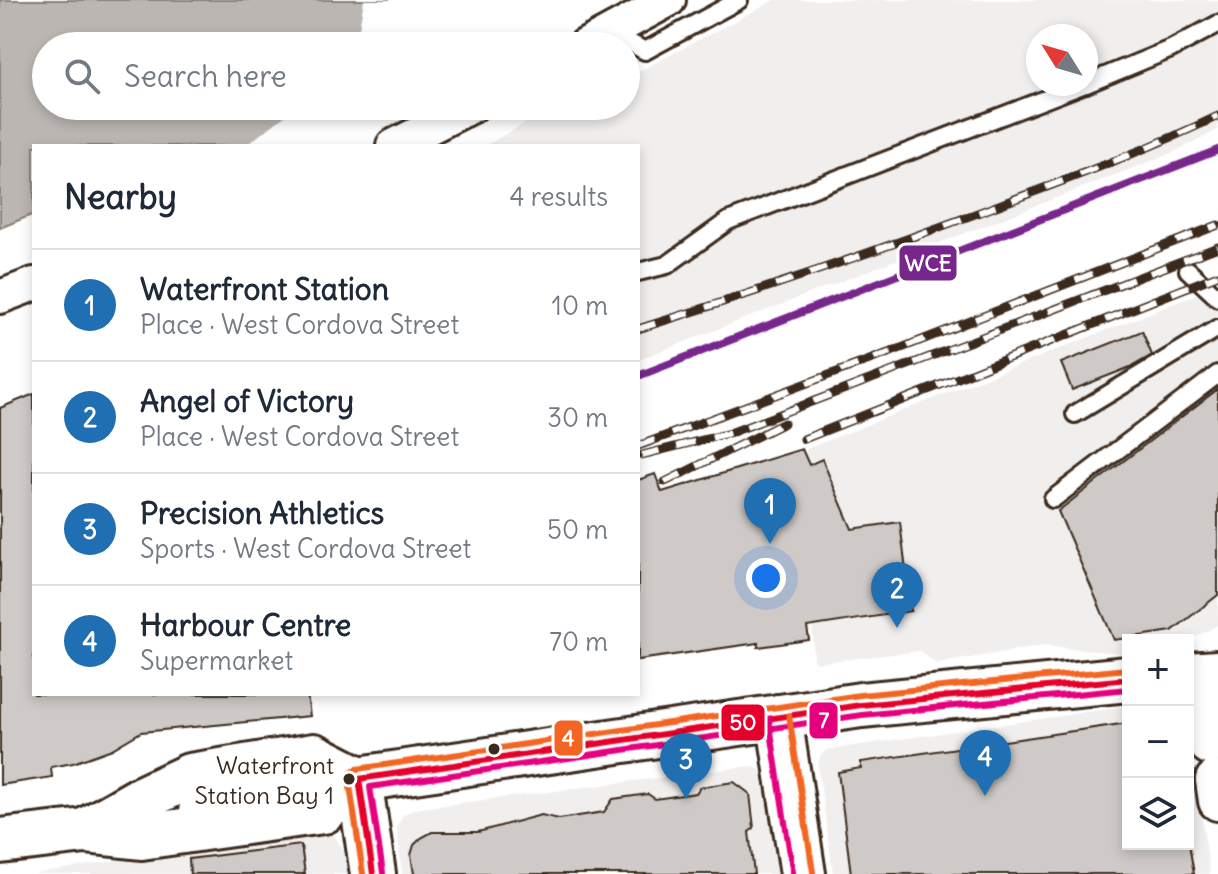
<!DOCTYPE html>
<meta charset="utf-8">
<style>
:root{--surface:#fff;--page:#f2f2f3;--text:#1f2937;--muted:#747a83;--line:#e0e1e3;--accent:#1f6fb2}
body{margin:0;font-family:Delius,sans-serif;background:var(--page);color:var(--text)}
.controls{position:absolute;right:24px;bottom:24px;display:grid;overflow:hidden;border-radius:0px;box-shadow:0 4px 12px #0003}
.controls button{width:72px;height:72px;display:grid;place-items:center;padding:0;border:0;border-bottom:2px solid var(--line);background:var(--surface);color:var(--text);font:40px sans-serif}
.compass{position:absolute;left:1026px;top:24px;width:72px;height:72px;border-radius:50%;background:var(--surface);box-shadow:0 4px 12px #0003;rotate:307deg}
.you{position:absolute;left:766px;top:578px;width:28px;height:28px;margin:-20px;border:6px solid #fff;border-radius:50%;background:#1a73e8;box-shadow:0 0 0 12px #1a73e833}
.badge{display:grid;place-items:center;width:52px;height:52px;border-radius:50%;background:var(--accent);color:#fff;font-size:26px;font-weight:700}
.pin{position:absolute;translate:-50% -66px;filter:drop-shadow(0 2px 4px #0008)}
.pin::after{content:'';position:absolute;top:42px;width:28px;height:24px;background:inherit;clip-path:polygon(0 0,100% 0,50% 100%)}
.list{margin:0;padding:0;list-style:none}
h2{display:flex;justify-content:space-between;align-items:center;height:104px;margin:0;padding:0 32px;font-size:34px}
h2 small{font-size:26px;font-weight:400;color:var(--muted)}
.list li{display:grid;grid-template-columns:52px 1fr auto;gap:24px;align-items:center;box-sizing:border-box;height:112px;padding:0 32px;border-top:2px solid var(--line)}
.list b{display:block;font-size:30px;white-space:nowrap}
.list p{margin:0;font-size:26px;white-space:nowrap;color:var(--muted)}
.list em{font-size:26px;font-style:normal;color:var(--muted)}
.icon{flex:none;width:44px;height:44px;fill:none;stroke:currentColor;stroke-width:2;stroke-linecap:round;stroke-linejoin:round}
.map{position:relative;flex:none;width:1218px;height:874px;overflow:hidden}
.search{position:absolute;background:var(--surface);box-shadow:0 4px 12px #0003;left:32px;top:32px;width:608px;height:88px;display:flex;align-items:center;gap:20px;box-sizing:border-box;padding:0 28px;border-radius:44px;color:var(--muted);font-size:30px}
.panel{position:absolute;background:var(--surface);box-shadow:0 4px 12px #0003;left:32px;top:144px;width:608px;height:552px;border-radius:0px}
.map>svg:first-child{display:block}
.built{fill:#f1efee;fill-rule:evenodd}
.water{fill:#bcb6b3;stroke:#887e77;stroke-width:2}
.pier{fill:#fff}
.building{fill:#cfcac7;stroke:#3b2a1e;stroke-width:2}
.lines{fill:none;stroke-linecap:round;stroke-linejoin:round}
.service-casing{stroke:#3b2a1e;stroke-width:22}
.minor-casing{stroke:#3b2a1e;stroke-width:38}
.tertiary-casing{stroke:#3b2a1e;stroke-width:44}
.secondary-casing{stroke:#3b2a1e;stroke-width:50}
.service{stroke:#fff;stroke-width:16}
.minor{stroke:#fff;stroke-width:32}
.tertiary{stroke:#fff;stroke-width:38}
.secondary{stroke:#fff;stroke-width:44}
.rail-casing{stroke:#3b2a1e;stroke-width:9}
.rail{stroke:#fff;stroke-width:6;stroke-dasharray:18;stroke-linecap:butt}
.bus-1-casing{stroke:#fff;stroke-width:12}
.bus-2-casing{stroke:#fff;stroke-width:12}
.bus-3-casing{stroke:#fff;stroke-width:12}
.bus-1{stroke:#e4002b;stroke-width:6}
.bus-2{stroke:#e5007d;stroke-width:6}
.bus-3{stroke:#f26522;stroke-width:6}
.rail-1-casing{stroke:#fff;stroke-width:14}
.rail-1{stroke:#77278b;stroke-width:8}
.bus-dot{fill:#3b2a1e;stroke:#fff;stroke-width:3}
.labels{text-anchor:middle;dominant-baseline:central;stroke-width:7;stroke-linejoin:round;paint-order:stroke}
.bus-label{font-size:24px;fill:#3b2a1e;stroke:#fff;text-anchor:end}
.line-badge{stroke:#fff;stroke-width:3}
.badge-label{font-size:22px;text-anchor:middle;font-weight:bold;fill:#fff}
</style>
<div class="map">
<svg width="1218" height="874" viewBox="0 0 1218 874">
<rect width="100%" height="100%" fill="#fff"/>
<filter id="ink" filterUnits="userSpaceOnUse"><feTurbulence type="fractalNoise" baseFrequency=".0125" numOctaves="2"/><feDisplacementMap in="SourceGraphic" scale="16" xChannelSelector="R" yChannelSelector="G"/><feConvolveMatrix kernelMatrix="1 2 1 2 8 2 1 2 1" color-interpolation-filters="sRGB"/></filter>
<g filter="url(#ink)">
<g class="built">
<path d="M 775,0 L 1218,0 L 1218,130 L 1177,151 L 638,360 L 638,146 L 484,146 L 557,106 L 626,106 L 626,78 ZM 1038,36 L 1086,36 L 1086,84 L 1038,84 Z"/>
<polygon points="1218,286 1218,625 1188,641 1128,640 1128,652 1116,653 1044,645 936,664 920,651 814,663 806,449"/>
<polygon points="1128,706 1128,844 1188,844 1188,725 1210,874 833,874 818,767 820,756 826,750"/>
<polygon points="751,766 761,770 764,777 778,874 402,874 397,826 404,814 414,809"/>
<polygon points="320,828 334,836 342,847 349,874 32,874"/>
</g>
<polygon class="water" points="0,0 389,0 383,46 46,46 46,106 347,106 300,146 34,146 34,214 0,228"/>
<g class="pier">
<polygon points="364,0 393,0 387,46 356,46"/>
<polygon points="312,106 351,106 338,117 342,132 310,146 245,146 286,115"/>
</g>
<g class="building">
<polygon points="1142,331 1152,355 1133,366 1072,390 1061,363"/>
<polygon points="1218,389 1218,595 1172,631 1114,640 1058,511"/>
<polygon points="34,394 34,694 307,694 310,716 141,732 112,749 73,763 51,767 52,777 0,785 0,408"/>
<polygon points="802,449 809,465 822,459 852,529 900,522 911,611 807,627 809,640 758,647 758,643 638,660 638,480 655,474 662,492"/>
<polygon points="1128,723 1128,844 1189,844 1194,874 851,874 838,772 861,768 861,762"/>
<polygon points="734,782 750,794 754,828 749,832 754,874 414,874 411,855 414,845 421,838 432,832 478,832 541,815 559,819 604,812 613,799 648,794 655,799 696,793 700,787"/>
<polygon points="301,845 305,874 190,874 189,859"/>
</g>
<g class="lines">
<defs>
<g id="service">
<polyline points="610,32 645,51 739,0"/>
<polyline points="1086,84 1171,49 1218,24"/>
<polyline points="1188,270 1218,298"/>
<polyline points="638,272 667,265 728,221 1085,84"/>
<polyline points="1075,414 1218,328"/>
<polyline points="1053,499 1218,374"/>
<polyline points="188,806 338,782"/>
</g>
<g id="minor">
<polyline points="584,46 669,0"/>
<polyline points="393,146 472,106"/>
<polyline points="0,297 34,284"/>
</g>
<g id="tertiary">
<polyline points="1209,745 1203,707 1212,674"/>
<polyline points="1215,780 1218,801"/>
</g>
<g id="secondary">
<polyline points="1188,675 1218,673"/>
<polyline points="779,717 803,874"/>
<polyline points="359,779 373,874"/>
<polyline points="85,831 141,799 190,776 314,756 359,779"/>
<polyline points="0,841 85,831 141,837 323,811 359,779 861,705 1128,679"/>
</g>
</defs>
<use href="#service" class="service-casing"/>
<use href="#minor" class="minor-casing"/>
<use href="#tertiary" class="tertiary-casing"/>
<use href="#secondary" class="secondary-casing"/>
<use href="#service" class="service"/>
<use href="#minor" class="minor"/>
<use href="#tertiary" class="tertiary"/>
<use href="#secondary" class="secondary"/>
<defs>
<g id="rail">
<path d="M 638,329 C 760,291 880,250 999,205 C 1073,177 1147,150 1218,116"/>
<polyline points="804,439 1218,275"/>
<polyline points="638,446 891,352 1218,225"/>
<polyline points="642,455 730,433 1218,247"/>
<polyline points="665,482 784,423"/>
</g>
</defs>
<use href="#rail" class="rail-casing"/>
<use href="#rail" class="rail"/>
<defs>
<g id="bus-1">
<polyline points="359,779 861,705 1128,679"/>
<polyline points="359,779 373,874"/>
</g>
<g id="bus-2">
<polyline points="769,719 793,874"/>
<polyline points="383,873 370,787 862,715 1128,689"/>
</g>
<g id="bus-3">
<polyline points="789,715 813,872"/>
<polyline points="363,874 349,779 351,773 357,769 860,695 1127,669"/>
</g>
</defs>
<use href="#bus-1" class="bus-1-casing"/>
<use href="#bus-2" class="bus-2-casing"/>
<use href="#bus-3" class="bus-3-casing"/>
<use href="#bus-1" class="bus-1"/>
<use href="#bus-2" class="bus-2"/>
<use href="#bus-3" class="bus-3"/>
<defs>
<polyline id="rail-1" points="638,376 1218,150"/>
</defs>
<use href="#rail-1" class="rail-1-casing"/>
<use href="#rail-1" class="rail-1"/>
</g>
</g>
<g class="bus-dot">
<circle cx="494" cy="749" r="7"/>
<circle cx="349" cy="779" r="7"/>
</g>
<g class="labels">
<g class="bus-label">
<text x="334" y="765">Waterfront<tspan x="334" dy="30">Station Bay 1</tspan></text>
</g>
</g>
<g class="line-badge">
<rect x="898" y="244" width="60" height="38" rx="8" fill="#77278b"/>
<rect x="808" y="701" width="31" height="39" rx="8" fill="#e5007d"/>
<rect x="720" y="703" width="46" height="39" rx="8" fill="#e4002b"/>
<rect x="553" y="719" width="31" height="38" rx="8" fill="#f26522"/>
</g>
<g class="badge-label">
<text x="928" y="271">WCE</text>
<text x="824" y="728">7</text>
<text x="743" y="730">50</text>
<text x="568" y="746">4</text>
</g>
</svg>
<div class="controls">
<button>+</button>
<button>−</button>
<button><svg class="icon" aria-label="layers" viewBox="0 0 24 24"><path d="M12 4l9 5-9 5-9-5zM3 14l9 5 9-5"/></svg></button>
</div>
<svg class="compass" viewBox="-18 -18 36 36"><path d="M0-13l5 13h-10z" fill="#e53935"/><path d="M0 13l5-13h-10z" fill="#747a83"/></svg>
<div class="you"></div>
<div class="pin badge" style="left:770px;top:544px">1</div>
<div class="pin badge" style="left:897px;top:628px">2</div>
<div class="pin badge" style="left:686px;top:799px">3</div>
<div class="pin badge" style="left:985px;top:796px">4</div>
<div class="search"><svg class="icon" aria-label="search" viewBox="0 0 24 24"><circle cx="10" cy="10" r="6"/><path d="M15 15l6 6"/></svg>Search here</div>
<section class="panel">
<h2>Nearby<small>4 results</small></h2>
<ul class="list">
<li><span class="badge">1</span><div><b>Waterfront Station</b><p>Place · West Cordova Street</p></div><em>10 m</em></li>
<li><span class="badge">2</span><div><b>Angel of Victory</b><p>Place · West Cordova Street</p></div><em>30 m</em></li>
<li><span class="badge">3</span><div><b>Precision Athletics</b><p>Sports · West Cordova Street</p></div><em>50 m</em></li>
<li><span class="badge">4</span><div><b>Harbour Centre</b><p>Supermarket</p></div><em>70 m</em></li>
</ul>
</section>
</div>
